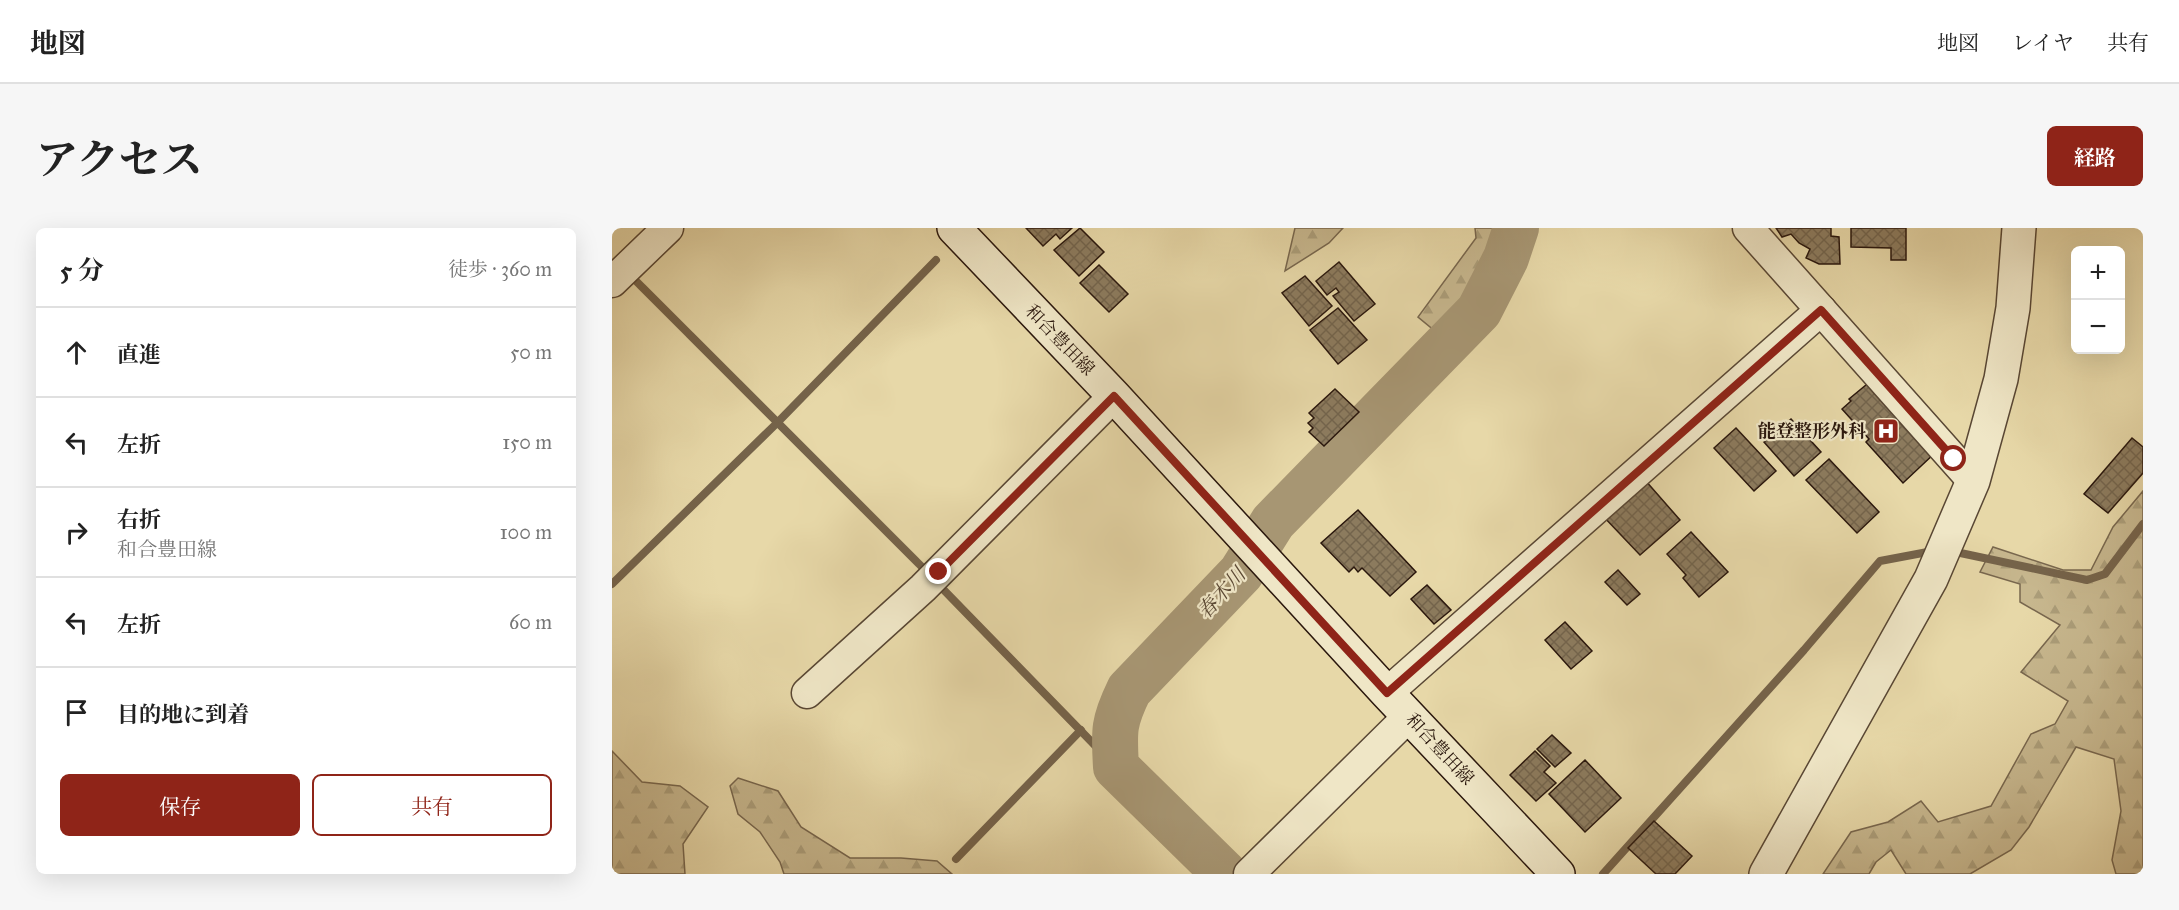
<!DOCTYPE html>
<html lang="ja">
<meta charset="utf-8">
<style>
:root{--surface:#fff;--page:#f6f6f6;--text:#222;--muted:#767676;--line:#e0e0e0;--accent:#8f2418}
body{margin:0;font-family:"IM FELL Great Primer","Noto Serif JP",serif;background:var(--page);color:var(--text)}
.controls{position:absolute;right:18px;top:18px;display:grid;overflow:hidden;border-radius:9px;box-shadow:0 6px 24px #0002}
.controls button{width:54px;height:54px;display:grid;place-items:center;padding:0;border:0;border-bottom:2px solid var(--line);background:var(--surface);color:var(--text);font:30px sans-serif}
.stop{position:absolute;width:18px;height:18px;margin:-14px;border:4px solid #8f2418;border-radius:50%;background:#fff}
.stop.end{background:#8f2418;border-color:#fff;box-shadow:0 2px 6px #0008}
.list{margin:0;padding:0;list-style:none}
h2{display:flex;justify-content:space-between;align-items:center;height:78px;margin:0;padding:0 24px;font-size:26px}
h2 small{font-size:20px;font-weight:400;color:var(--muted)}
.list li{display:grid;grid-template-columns:39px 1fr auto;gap:18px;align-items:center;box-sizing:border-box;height:90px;padding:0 24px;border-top:2px solid var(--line)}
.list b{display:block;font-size:22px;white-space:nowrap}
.list p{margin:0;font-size:20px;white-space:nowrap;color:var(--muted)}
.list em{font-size:20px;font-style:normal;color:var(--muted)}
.actions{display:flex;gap:12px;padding:18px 24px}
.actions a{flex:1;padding:14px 0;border:2px solid var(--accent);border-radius:9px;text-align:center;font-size:21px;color:var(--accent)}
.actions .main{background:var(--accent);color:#fff}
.icon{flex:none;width:33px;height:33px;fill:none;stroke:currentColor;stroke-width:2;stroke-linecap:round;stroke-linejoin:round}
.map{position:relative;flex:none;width:1531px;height:646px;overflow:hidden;border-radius:9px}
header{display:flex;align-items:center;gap:36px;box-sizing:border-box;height:84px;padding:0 30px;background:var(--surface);border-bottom:2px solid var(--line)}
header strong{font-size:28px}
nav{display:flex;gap:33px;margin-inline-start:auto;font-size:21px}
.intro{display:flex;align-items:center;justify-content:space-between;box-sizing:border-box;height:144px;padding:0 36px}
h1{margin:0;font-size:42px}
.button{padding:15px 27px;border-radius:9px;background:var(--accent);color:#fff;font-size:21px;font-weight:700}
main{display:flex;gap:36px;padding:0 36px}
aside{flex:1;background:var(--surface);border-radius:9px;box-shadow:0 6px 24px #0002}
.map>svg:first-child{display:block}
.forest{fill:url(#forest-firs);stroke:#78674e;stroke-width:1.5}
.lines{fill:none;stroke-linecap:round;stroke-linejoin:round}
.stream{stroke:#75634a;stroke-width:8}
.river{stroke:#a79673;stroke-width:46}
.building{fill:url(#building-cross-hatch);stroke:#2a170d;stroke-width:1.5}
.minor-casing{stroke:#594734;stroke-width:33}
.tertiary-casing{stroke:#594734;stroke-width:36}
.secondary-casing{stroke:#2a170d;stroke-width:36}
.minor{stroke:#efe6c6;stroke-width:30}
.tertiary{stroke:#efe6c6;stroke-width:33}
.secondary{stroke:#efe6c6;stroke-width:33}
.route{stroke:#8f2418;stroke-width:8}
.labels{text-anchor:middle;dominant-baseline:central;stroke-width:4.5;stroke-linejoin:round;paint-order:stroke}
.street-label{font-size:18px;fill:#2a170d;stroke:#efe6c6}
.poi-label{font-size:18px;font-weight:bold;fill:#2a170d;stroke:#efe6c6;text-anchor:end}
.water-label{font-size:20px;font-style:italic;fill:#5c4a36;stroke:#efe6c6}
</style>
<header>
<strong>地図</strong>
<nav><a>地図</a><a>レイヤ</a><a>共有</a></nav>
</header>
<div class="intro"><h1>アクセス</h1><a class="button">経路</a></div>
<main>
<aside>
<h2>5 分<small>徒歩 · 360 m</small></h2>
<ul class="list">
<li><svg class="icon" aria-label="ahead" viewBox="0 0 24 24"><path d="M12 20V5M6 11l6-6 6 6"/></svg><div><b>直進</b></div><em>50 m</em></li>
<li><svg class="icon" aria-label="left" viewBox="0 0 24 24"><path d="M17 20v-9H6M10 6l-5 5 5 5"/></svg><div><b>左折</b></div><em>150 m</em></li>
<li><svg class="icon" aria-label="right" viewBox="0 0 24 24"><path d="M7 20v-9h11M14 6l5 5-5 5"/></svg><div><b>右折</b><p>和合豊田線</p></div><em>100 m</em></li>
<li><svg class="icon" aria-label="left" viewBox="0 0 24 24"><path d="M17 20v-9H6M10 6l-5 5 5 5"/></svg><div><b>左折</b></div><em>60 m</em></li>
<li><svg class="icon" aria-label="arrive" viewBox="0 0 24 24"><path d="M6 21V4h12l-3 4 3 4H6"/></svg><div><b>目的地に到着</b></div></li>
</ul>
<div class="actions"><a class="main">保存</a><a>共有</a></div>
</aside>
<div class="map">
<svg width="1531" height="646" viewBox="0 0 1531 646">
<defs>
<pattern id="forest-firs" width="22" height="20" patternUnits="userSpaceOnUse" patternTransform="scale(1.5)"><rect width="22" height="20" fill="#c7b78e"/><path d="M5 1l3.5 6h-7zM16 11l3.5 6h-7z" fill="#ab9d79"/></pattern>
<pattern id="building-cross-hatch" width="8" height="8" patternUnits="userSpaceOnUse" patternTransform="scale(1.5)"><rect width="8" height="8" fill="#8c7b5e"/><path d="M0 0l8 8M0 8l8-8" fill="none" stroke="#73644c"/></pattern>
</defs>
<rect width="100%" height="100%" fill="#e7d8a8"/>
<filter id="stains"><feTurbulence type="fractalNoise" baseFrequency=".00333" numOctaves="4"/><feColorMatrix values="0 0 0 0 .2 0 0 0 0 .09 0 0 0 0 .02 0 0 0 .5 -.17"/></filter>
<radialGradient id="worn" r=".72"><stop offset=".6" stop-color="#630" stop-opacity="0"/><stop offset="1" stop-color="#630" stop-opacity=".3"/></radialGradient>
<g class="forest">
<polygon points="683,0 731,0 717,15 673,43"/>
<polygon points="863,0 897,0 861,79 829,108 806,89 864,10"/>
<polygon points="1531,263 1531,646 1504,646 1500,632 1509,583 1502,531 1464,519 1417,599 1399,622 1358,646 1294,646 1279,622 1264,634 1257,646 1211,646 1239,604 1276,594 1309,573 1326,594 1379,578 1419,506 1443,496 1456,473 1409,444 1448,397 1408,374 1408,356 1368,344 1381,319 1451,342 1479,342 1501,299"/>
<polygon points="0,523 30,554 68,558 96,579 71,616 73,646 0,646"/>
<polygon points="126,550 166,563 189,599 238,630 289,630 325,633 340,646 172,646 168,634 148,604 126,586 118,558"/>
</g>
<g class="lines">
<g class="stream">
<polyline points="18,47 317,346"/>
<polyline points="1339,323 1475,352 1493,346 1531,296"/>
<polyline points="325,355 504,539"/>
<polyline points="0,356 165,195 324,32"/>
<polyline points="344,631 469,502"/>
<polyline points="991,646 1192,422 1268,333 1321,323"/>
</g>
<path class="river" d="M 613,646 L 504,539 C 502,503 501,495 517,462 L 629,345 L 661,294 L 867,83 L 894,30 L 904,0"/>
</g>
<g class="building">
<polygon points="414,0 460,0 448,11 444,6 431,18"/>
<polygon points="468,0 492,24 467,48 442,22"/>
<polygon points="1164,0 1219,0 1219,8 1227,9 1228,36 1207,36 1194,30 1198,21 1187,15 1179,6 1170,9"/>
<polygon points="1239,0 1294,0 1294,32 1279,32 1279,20 1239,19"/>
<polygon points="727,34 763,76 742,93 721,68 727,64 724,60 715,67 704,53"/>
<polygon points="487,37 516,66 497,84 468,55"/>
<polygon points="693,48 720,78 697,98 670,65"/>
<polygon points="726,80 755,112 726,136 698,102"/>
<polygon points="1260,152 1325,223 1291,255 1254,214 1257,211 1230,181 1239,173 1237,171"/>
<polygon points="723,161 747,184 712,218 697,204 701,200 696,195 702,190 697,185"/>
<polygon points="1179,191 1209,224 1182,248 1152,214"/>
<polygon points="1124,200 1164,243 1142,263 1102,220"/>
<polygon points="1520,210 1531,219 1531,245 1496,285 1472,266"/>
<polygon points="1217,231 1267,284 1245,305 1194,252"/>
<polygon points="1033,252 1068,292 1028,327 991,288"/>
<polygon points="746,282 804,344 778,368 750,340 746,344 742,339 737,344 709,315"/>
<polygon points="1079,304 1116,344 1087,369 1071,350 1074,347 1055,326"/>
<polygon points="1006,342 1028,366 1015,377 993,354"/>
<polygon points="815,357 839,382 822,396 799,371"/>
<polygon points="953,394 980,423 959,441 933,412"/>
<polygon points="940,507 959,525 943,539 925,521"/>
<polygon points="923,523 938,538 932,544 944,555 924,573 898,547"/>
<polygon points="973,532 1009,570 973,604 937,566"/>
<polygon points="1042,593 1080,628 1063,646 1044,646 1016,620"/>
</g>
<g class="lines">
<defs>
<g id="minor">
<polyline points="1136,0 1361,253"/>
<polyline points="0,54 56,0"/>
<polyline points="195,465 311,360 502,168"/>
<polyline points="775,465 1209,82"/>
<polyline points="637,646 797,488"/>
</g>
<polyline id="tertiary" points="1154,646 1319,351 1361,253 1389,151 1401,80 1407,0"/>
<polyline id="secondary" points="342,0 502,168 775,465 946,646"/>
</defs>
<use href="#minor" class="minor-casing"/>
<use href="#tertiary" class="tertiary-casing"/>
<use href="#secondary" class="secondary-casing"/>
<use href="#minor" class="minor"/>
<use href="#tertiary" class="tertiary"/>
<use href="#secondary" class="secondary"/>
</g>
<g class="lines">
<polyline class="route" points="327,344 502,168 775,465 1209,82 1342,231"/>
</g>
<defs>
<symbol id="hospital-square" viewBox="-11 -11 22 22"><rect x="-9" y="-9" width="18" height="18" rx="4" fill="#8f2418" stroke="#efe6c6"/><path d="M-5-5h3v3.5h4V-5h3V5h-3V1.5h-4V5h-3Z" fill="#fff"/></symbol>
</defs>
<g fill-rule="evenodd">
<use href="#hospital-square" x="1259" y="188" width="30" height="30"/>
</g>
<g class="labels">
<g class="street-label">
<text transform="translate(448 112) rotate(46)">和合豊田線</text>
<text transform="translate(828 521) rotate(47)">和合豊田線</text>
</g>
<g class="poi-label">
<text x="1254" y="203">能登整形外科</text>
</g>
<g class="water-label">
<text transform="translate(609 365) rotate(-48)">春木川</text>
</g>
</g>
<rect width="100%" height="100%" filter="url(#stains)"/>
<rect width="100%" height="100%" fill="url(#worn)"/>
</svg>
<div class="controls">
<button>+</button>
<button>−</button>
</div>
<div class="stop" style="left:1342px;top:231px"></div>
<div class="stop end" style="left:327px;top:344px"></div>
</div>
</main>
